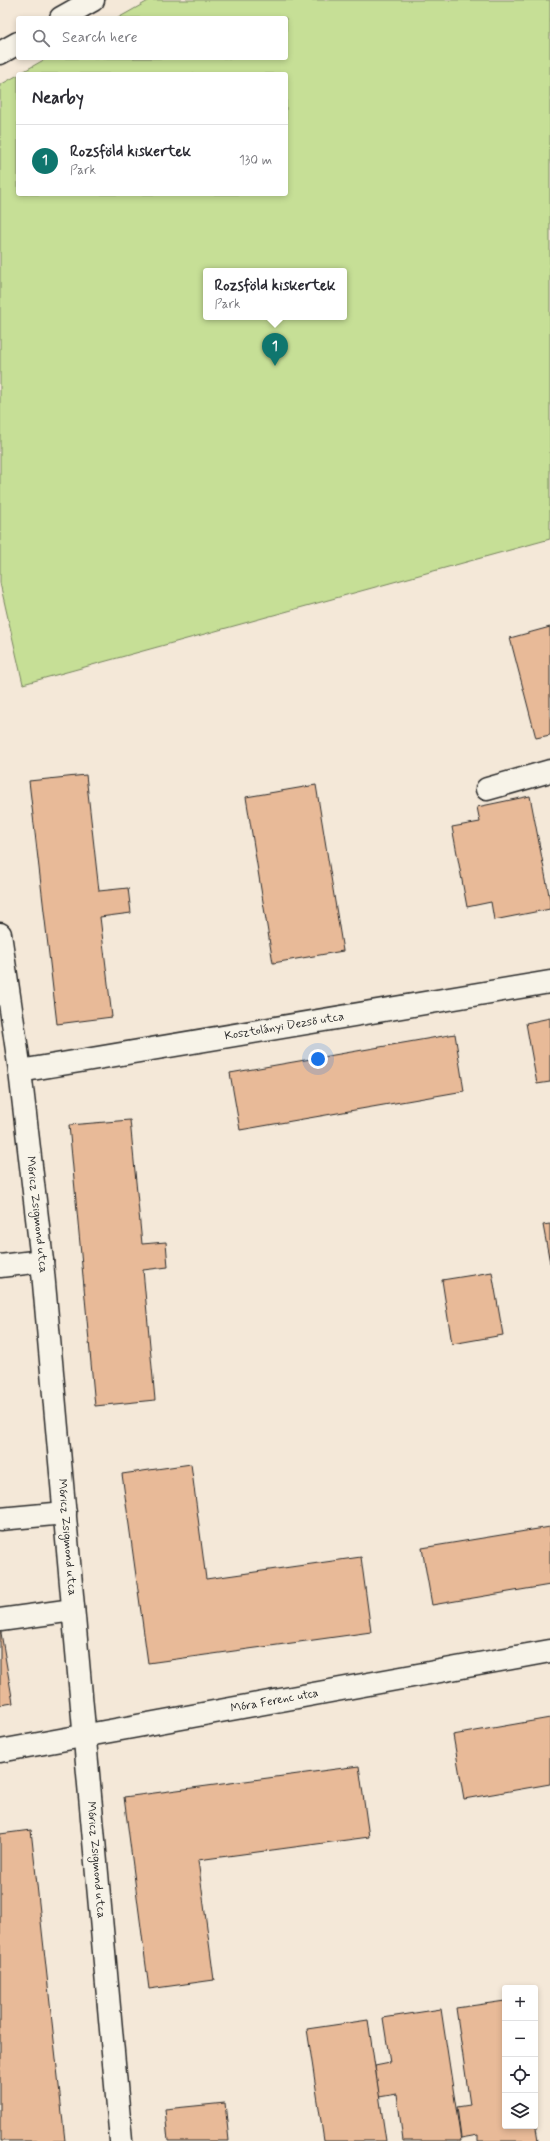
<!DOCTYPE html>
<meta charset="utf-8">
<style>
:root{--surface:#fff;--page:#f2f2f3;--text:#2b2b33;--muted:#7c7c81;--line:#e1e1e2;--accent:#0f766e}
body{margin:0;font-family:Mynerve,sans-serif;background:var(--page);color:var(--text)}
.controls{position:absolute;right:12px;bottom:12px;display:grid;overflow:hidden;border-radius:4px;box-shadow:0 2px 6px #0003}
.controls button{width:36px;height:36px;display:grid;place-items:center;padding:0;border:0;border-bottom:1px solid var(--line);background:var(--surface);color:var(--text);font:20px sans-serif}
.you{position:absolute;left:318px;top:1059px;width:14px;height:14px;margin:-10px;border:3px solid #fff;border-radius:50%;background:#1a73e8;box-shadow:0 0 0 6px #1a73e833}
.badge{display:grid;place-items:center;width:26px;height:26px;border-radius:50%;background:var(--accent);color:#fff;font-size:13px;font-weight:700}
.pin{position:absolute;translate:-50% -33px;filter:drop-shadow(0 1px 2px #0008)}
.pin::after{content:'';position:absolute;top:21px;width:14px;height:12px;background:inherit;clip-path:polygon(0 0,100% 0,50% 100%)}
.popup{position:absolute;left:203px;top:268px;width:144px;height:52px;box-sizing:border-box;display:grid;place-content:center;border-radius:4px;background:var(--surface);filter:drop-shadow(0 1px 3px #0005);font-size:13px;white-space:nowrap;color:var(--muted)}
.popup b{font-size:15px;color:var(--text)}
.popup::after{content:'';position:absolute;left:50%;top:100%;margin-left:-8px;border:8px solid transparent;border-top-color:var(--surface)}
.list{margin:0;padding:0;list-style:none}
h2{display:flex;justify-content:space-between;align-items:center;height:52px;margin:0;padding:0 16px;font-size:17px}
h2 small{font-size:13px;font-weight:400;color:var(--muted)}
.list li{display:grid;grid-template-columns:26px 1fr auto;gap:12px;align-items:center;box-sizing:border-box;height:72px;padding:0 16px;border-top:1px solid var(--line)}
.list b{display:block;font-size:15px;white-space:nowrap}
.list p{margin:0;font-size:13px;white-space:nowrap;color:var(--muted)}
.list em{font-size:13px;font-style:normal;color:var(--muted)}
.icon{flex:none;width:22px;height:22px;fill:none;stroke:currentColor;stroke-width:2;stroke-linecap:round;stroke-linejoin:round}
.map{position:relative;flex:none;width:550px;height:2141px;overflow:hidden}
.search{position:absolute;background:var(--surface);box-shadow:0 2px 6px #0003;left:16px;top:16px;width:272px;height:44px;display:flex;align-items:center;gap:10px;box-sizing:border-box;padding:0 14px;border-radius:4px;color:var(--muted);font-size:15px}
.panel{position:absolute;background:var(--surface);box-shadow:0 2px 6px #0003;left:16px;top:72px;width:272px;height:124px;border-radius:4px}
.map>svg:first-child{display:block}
.garden{fill:#c6df96;stroke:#788560;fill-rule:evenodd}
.building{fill:#e8ba98;stroke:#2b2b2b}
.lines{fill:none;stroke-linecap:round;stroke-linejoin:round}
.minor-casing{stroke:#2b2b2b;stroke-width:25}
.minor{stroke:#f7f3e8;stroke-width:22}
.labels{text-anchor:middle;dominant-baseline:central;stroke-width:3;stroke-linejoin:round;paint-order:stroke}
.street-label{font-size:12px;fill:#2b2b2b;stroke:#f7f3e8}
</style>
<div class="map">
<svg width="550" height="2141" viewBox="0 0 550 2141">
<rect width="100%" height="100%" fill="#f4e8d8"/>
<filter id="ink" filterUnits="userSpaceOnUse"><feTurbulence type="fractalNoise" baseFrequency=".025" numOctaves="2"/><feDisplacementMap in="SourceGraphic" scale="8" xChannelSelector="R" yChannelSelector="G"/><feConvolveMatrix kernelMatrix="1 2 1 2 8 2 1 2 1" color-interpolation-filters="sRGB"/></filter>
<g filter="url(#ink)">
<path class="garden" d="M 150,0 L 550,0 L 550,539 L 23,684 L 0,583 L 0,85 L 18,75 L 18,194 L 286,194 L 286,74 L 19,74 L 47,58 L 286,58 L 286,18 L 118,18 ZM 206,271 L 344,271 L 344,317 L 206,317 Z"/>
<g class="building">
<polygon points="550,627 550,735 536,738 510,638"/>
<polygon points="86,775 99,891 128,888 131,913 100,917 112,1017 57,1024 29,781"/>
<polygon points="316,785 343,951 273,963 246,797"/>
<polygon points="530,796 550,900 550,909 494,920 491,902 467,907 452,827 480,822 477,807"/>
<polygon points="550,1018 550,1082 537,1084 526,1023"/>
<polygon points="455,1034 464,1091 240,1130 230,1073"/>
<polygon points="130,1120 142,1244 166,1242 168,1267 143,1270 155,1400 95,1406 69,1125"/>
<polygon points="550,1224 550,1263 543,1225"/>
<polygon points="492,1272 503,1335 452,1344 442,1280"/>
<polygon points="191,1464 206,1579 361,1557 371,1632 148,1663 122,1474"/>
<polygon points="550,1527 550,1585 432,1605 422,1548"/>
<polygon points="0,1627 13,1703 0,1705"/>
<polygon points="550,1718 550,1784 464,1799 453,1735"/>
<polygon points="359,1766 369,1837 198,1860 214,1980 149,1989 124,1797"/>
<polygon points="31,1830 65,2141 0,2141 0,1834"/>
<polygon points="505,2001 505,2126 535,2126 535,2123 538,2141 478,2141 478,2135 461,2138 457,2107 470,2105 456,2008"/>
<polygon points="441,2009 461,2141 403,2141 397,2094 379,2097 375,2066 390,2063 383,2018"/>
<polygon points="368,2020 386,2141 324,2141 307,2029"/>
<polygon points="225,2103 229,2141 168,2141 165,2109"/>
</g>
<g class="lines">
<defs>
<g id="minor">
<polyline points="61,18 93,0"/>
<polyline points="0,53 18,43"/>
<polyline points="487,789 550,771"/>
<path id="s1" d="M 0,934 L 20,1071 L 42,1261 L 121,2141"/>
<path id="s2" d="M 20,1071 L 550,982"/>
<polyline points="0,1266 42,1261"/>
<polyline points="0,1519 65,1513"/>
<polyline points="0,1620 73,1610"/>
<path id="s3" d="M 0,1751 L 550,1651"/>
</g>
</defs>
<use href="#minor" class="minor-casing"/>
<use href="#minor" class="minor"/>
</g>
</g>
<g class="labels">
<g class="street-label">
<text stroke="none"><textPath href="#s2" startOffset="268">Kosztolányi Dezső utca</textPath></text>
<text stroke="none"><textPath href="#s1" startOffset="283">Móricz Zsigmond utca</textPath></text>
<text stroke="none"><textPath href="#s1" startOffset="607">Móricz Zsigmond utca</textPath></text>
<text stroke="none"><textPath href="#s3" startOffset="279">Móra Ferenc utca</textPath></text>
<text stroke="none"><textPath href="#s1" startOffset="931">Móricz Zsigmond utca</textPath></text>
</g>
</g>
</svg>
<div class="controls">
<button>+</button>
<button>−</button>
<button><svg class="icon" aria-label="locate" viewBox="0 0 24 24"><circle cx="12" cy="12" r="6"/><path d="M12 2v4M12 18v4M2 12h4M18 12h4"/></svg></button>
<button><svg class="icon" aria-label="layers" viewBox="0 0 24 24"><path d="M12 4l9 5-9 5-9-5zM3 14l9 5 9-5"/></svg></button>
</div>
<div class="you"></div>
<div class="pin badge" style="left:275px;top:366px">1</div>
<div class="popup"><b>Rozsföld kiskertek</b>Park</div>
<div class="search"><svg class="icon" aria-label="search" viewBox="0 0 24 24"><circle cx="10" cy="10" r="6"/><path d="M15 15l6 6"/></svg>Search here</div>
<section class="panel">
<h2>Nearby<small></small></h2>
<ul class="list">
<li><span class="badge">1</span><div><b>Rozsföld kiskertek</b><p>Park</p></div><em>130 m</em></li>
</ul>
</section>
</div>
